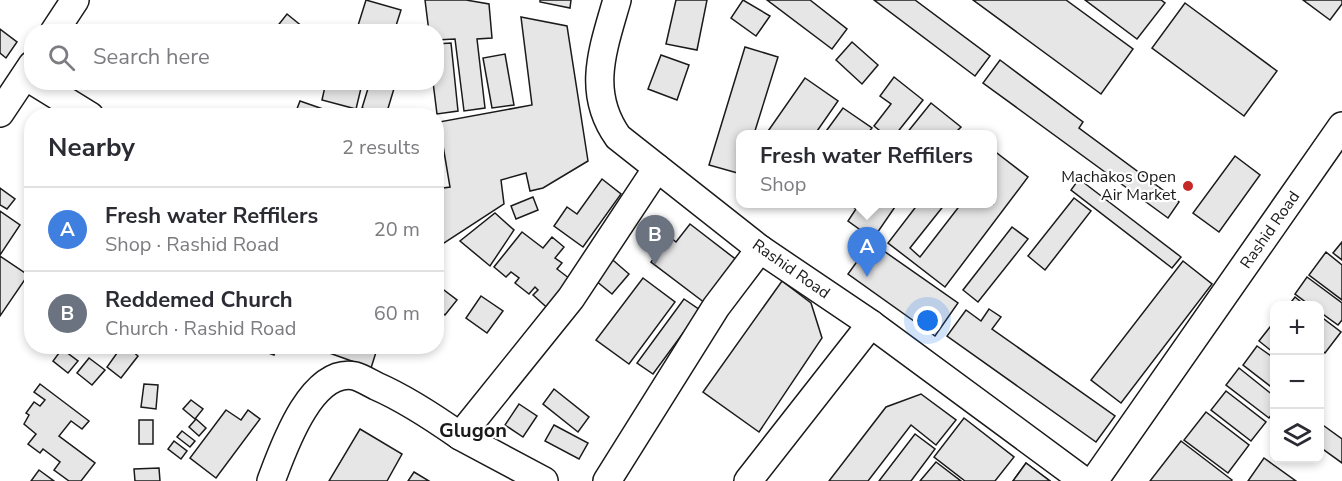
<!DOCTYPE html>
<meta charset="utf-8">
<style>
:root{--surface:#fff;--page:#f7f7f7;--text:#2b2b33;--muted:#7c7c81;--line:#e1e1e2;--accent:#1a73e8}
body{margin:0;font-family:"Nunito Sans",sans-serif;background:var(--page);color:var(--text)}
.controls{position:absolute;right:18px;bottom:18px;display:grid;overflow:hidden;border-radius:12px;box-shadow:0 3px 9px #0003}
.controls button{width:54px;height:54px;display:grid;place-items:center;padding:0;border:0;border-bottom:2px solid var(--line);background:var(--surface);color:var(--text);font:30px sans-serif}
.you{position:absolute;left:928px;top:321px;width:21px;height:21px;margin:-15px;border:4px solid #fff;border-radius:50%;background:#1a73e8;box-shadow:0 0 0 9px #1a73e833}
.badge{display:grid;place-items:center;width:39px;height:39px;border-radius:50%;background:var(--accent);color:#fff;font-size:20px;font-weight:700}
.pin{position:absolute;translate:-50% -50px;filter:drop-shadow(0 2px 3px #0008)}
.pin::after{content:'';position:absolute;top:32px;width:21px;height:18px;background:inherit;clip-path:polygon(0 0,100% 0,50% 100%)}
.popup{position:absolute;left:736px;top:130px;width:261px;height:78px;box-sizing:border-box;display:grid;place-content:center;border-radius:12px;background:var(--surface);filter:drop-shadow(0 2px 4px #0005);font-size:20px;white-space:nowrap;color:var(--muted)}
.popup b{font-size:22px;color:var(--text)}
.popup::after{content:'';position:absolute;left:50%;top:100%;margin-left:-12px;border:12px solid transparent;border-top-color:var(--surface)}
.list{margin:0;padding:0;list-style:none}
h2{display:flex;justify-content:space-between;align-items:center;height:78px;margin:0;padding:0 24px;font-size:26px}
h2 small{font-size:20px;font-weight:400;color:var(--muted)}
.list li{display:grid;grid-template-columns:39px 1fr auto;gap:18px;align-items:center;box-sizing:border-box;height:84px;padding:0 24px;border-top:2px solid var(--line)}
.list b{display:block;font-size:22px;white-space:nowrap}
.list p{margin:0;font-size:20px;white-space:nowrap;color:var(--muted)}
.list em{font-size:20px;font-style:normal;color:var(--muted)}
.icon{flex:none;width:33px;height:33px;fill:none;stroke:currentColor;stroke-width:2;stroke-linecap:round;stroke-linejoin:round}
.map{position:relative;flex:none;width:1342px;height:481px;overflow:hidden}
.search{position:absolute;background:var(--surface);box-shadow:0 3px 9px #0003;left:24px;top:24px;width:420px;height:66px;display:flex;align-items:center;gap:15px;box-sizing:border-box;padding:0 21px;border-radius:24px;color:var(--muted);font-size:22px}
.panel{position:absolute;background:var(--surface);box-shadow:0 3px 9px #0003;left:24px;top:108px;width:420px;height:246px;border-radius:24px}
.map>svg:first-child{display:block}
.building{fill:#e6e6e6;stroke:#1a1a1a;stroke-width:1.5}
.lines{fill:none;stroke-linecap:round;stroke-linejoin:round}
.street-casing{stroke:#1a1a1a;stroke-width:30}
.street{stroke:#fff;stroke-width:27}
.poi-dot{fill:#c62828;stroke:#fff;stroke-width:2}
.labels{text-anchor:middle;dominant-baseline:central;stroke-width:4.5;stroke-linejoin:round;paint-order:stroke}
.poi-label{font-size:16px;fill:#1a1a1a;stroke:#fff;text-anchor:end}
.street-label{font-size:16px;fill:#1a1a1a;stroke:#fff}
.quarter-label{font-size:20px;font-weight:bold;fill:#1a1a1a;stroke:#fff}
</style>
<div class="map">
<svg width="1342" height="481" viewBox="0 0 1342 481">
<rect width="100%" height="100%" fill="#fff"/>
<g class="building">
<polygon points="366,0 401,10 394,32 356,32"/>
<polygon points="425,0 466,0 489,4 492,38 477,39 485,108 464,111 455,39 436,40 436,32 429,32"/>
<polygon points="540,0 571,0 570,8 540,2"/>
<polygon points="676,0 707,0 697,50 666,44"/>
<polygon points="743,0 770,16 756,36 731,18"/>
<polygon points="767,0 810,0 847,29 832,49"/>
<polygon points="874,0 915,0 990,56 975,76"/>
<polygon points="973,0 1066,0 1133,49 1101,94"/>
<polygon points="1085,0 1161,0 1165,3 1137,39"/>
<polygon points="1303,0 1342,0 1342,4 1330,20"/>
<polygon points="1185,3 1277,71 1244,116 1152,48"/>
<polygon points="287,14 309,32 280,32 276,28"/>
<polygon points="521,17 567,26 588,161 543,188 530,191 526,173 501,180 504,204 438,247 436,189 450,187 439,122 532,105"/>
<polygon points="0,29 17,42 6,58 0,53"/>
<polygon points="852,42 878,65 862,84 836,60"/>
<polygon points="451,43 458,111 437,114 433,82 436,82 436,44"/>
<polygon points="745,47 778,57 754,134 741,134 741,174 709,165"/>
<polygon points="505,54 514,105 492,108 483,58"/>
<polygon points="661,55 689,65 677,100 648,89"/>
<polygon points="1000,60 1083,122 1079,128 1179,202 1168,218 983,83"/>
<polygon points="894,77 923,100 896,134 884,134 874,126 891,104 880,96"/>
<polygon points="805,78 838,101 815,134 766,134"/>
<polygon points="326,82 362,84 356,109 322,100"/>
<polygon points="370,82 396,82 386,115 362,108"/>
<polygon points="300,101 343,116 299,116 295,114"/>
<polygon points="931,103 961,127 954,134 906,134"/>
<polygon points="843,108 872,128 867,134 824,134"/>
<polygon points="47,110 56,116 44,116"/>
<polygon points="993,150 1028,177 945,287 888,243 918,204 945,204 910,248 920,257 961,204 993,204"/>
<polygon points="1235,156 1260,175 1219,232 1193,213"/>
<polygon points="602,179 621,194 583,247 554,226 567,207 577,214"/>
<polygon points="1079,179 1181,257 1172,268 1071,190"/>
<polygon points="0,188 15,199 7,209 0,205"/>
<polygon points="533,197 538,210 516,219 511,206"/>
<polygon points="1074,198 1091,211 1045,270 1028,256"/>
<polygon points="849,204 897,204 873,239 848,221 856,209"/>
<polygon points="0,211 20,225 0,255"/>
<polygon points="495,213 514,230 490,266 460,241"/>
<polygon points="690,224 738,261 705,303 651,262 670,237 676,242"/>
<polygon points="1012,227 1028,239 978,302 963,290"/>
<polygon points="522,232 543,248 552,237 564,247 555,258 562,263 557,269 578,285 553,313 533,295 538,290 535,287 529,294 515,283 519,278 511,272 506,277 494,267"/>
<polygon points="871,242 958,303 935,336 848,274"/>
<polygon points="1342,242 1342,260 1333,253"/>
<polygon points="1326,252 1342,265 1342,300 1309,275"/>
<polygon points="607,255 629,274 612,294 590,276"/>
<polygon points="0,256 28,275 0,316"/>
<polygon points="1183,261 1212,284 1121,403 1091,380"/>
<polygon points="1307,277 1342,303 1342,320 1338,325 1320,312 1320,306 1311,306 1295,294"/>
<polygon points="643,278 675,302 629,364 596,340"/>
<polygon points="782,281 811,303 822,338 759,432 703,392"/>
<polygon points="436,284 457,300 445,315 436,308"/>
<polygon points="481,296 503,311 487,333 466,318"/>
<polygon points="1295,297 1306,306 1288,306"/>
<polygon points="684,299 700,310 653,374 637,363"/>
<polygon points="989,309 1001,317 992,329 1115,416 1096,442 947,336 966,310 981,321"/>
<polygon points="1320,316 1341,332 1325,353 1320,349"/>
<polygon points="1274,322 1274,353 1259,341"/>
<polygon points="122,346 126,346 138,356 121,378 107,367"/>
<polygon points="249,346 277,346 274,355"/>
<polygon points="310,346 378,346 371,368"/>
<polygon points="1257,346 1274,358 1274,389 1243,365"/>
<polygon points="62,349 78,361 68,373 53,361"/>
<polygon points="89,358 105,370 92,385 77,373"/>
<polygon points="1239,368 1274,396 1274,411 1269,418 1226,385"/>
<polygon points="40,384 89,421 82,429 71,421 59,436 95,463 81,481 69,481 54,470 60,462 43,449 40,453 28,444 36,434 24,424 29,415 26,413 34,402 40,406 45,400 34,392"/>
<polygon points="144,384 158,385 156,409 141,407"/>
<polygon points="554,389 589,417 578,432 543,404"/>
<polygon points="1226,391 1266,422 1251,441 1211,410"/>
<polygon points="921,394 956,420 936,445 911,425 868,481 829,481 886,407"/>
<polygon points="191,400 203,409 195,419 183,409"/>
<polygon points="519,404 537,416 523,437 505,425"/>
<polygon points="226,410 241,420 248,410 260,419 216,478 190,458"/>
<polygon points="1206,412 1249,445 1228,473 1184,440"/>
<polygon points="964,418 1014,457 995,481 965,481 934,457"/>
<polygon points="196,419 206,428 199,436 189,427"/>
<rect x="139" y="420" width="14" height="24"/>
<polygon points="1320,423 1342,439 1342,463 1320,447"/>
<polygon points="554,425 588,443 579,459 545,441"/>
<polygon points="360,429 402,454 387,481 329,481"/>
<polygon points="182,431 195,441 190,447 177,437"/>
<polygon points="915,434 935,449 911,481 879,481"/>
<polygon points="174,441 187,451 181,459 168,449"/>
<polygon points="1181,441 1232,480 1231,481 1150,481"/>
<polygon points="1264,458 1296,481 1248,481"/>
<polygon points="936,462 961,481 920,481"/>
<polygon points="1026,463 1050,481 1013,481"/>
<polygon points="1026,463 1050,481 1013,481"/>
<polygon points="159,468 160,481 135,481 134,469"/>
<polygon points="39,470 54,481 31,481"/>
<polygon points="414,472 429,481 408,481"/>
</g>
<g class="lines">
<defs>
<g id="street">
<path d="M 617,0 C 603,49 586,92 618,137 L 760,249 L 871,324 L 1084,481"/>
<polyline points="54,32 75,0"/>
<polyline points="35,82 90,116"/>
<polyline points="0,113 32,65"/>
<polyline points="460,436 544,481"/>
<path d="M 271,481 C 283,449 311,367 355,376 C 362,378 370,383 376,386 C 406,399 433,417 460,436 L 571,298 L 657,168"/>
<polyline points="607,481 716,307 760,249"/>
<polyline points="748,481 871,324"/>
<polyline points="1094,481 1342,126"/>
</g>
</defs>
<use href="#street" class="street-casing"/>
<use href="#street" class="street"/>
</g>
<circle class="poi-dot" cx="1188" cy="186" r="6"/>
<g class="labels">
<g class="poi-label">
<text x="1176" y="177">Machakos Open<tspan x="1176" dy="18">Air Market</tspan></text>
</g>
<g class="street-label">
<text transform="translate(1270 230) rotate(-55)">Rashid Road</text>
<text transform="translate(791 269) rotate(35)">Rashid Road</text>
</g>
<g class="quarter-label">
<text x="473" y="430">Glugon</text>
</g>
</g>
</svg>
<div class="controls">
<button>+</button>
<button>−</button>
<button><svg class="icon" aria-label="layers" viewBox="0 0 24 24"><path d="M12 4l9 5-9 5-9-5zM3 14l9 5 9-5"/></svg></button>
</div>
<div class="you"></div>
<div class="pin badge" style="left:867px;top:277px;background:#3f7fe0">A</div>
<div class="popup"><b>Fresh water Reffilers</b>Shop</div>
<div class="pin badge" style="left:655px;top:265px;background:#6b7280">B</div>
<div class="search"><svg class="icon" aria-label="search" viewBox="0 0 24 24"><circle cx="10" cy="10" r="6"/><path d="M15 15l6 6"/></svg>Search here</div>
<section class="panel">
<h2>Nearby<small>2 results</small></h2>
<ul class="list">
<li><span class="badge" style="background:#3f7fe0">A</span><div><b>Fresh water Reffilers</b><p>Shop · Rashid Road</p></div><em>20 m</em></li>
<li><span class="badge" style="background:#6b7280">B</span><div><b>Reddemed Church</b><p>Church · Rashid Road</p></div><em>60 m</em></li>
</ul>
</section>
</div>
